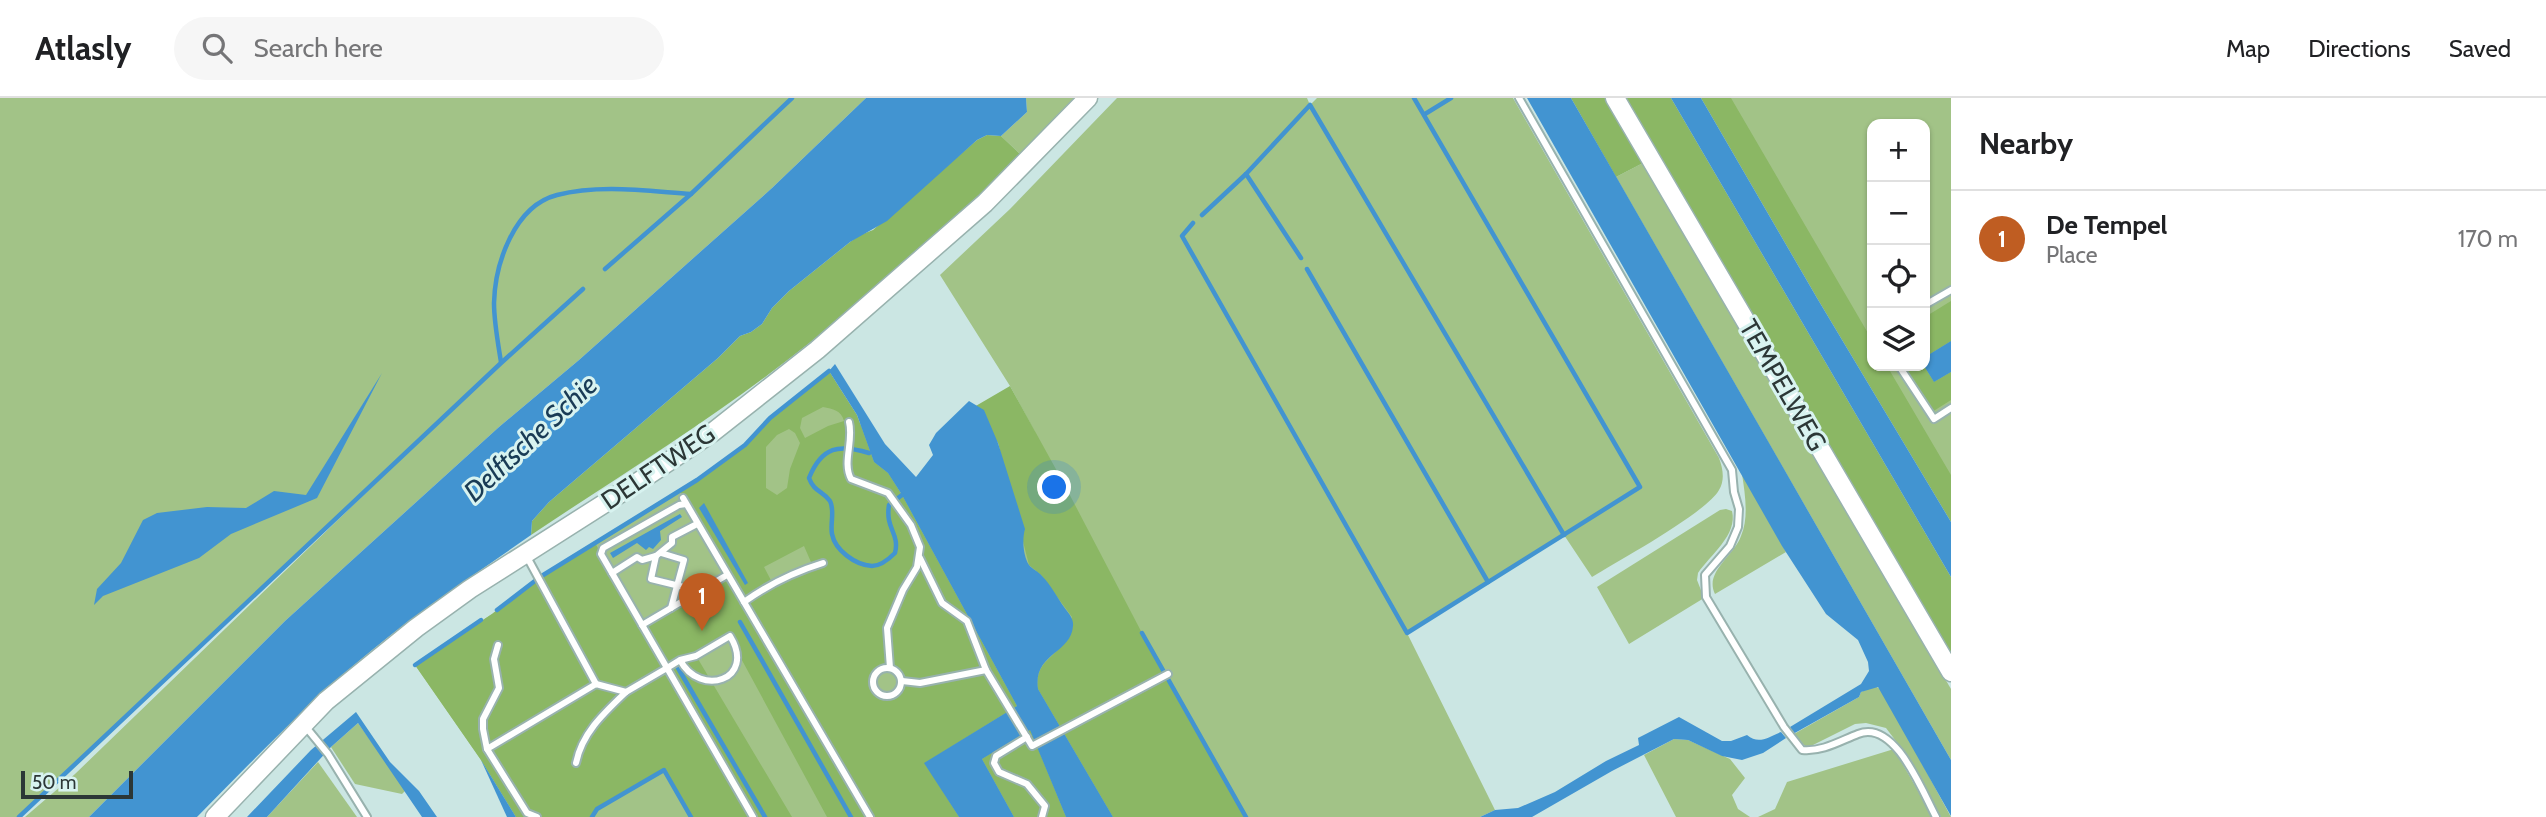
<!DOCTYPE html>
<meta charset="utf-8">
<style>
:root{--surface:#fff;--page:#f6f6f6;--text:#202124;--muted:#757577;--line:#e0e0e0;--accent:#bf5d22}
body{margin:0;font-family:Cabin,sans-serif;background:var(--page);color:var(--text)}
.controls{position:absolute;right:21px;top:21px;display:grid;overflow:hidden;border-radius:14px;box-shadow:0 2px 5px #0004}
.controls button{width:63px;height:63px;display:grid;place-items:center;padding:0;border:0;border-bottom:2px solid var(--line);background:var(--surface);color:var(--text);font:35px sans-serif}
.scale{position:absolute;left:21px;bottom:18px;width:112px;box-sizing:border-box;padding-left:7px;border:4px solid #2c3736;border-top:0;font-size:19px;line-height:24px;white-space:nowrap;color:#2c3736;-webkit-text-stroke:5px #d8f3f0;paint-order:stroke}
.you{position:absolute;left:1055px;top:390px;width:24px;height:24px;margin:-18px;border:5px solid #fff;border-radius:50%;background:#1a73e8;box-shadow:0 0 0 10px #1a73e833}
.badge{display:grid;place-items:center;width:46px;height:46px;border-radius:50%;background:var(--accent);color:#fff;font-size:23px;font-weight:700}
.pin{position:absolute;translate:-50% -58px;filter:drop-shadow(0 2px 4px #0008)}
.pin::after{content:'';position:absolute;top:37px;width:24px;height:21px;background:inherit;clip-path:polygon(0 0,100% 0,50% 100%)}
.list{margin:0;padding:0;list-style:none}
h2{display:flex;justify-content:space-between;align-items:center;height:91px;margin:0;padding:0 28px;font-size:30px}
h2 small{font-size:23px;font-weight:400;color:var(--muted)}
.list li{display:grid;grid-template-columns:46px 1fr auto;gap:21px;align-items:center;box-sizing:border-box;height:98px;padding:0 28px;border-top:2px solid var(--line)}
.list b{display:block;font-size:26px;white-space:nowrap}
.list p{margin:0;font-size:23px;white-space:nowrap;color:var(--muted)}
.list em{font-size:23px;font-style:normal;color:var(--muted)}
.icon{flex:none;width:38px;height:38px;fill:none;stroke:currentColor;stroke-width:2;stroke-linecap:round;stroke-linejoin:round}
.map{position:relative;flex:none;width:1951px;height:719px;overflow:hidden}
header{display:flex;align-items:center;gap:42px;box-sizing:border-box;height:98px;padding:0 35px;background:var(--surface);border-bottom:2px solid var(--line)}
header strong{font-size:33px}
nav{display:flex;gap:38px;margin-inline-start:auto;font-size:24px}
.search{width:490px;height:63px;background:var(--page);display:flex;align-items:center;gap:18px;box-sizing:border-box;padding:0 24px;border-radius:38px;color:var(--muted);font-size:26px}
main{display:flex}
aside{flex:1;background:var(--surface)}
.map>svg:first-child{display:block}
.green{fill:#a2c387}
.forest{fill:#8bb764;fill-rule:evenodd}
.water{fill:#4294d1}
.lines{fill:none;stroke-linecap:round;stroke-linejoin:round}
.stream{stroke:#4294d1;stroke-width:4.5}
.lane-casing{stroke:#98b2ae;stroke-width:10}
.secondary-casing{stroke:#98b2ae;stroke-width:21}
.lane{stroke:#fff;stroke-width:6}
.secondary{stroke:#fff;stroke-width:18}
.labels{text-anchor:middle;dominant-baseline:central;stroke-width:6;stroke-linejoin:round;paint-order:stroke}
.street-label{font-size:26px;fill:#2c3736;stroke:#d8f3f0}
.water-label{font-size:28px;font-style:italic;fill:#193b55;stroke:#d8f3f0}
</style>
<header>
<strong>Atlasly</strong>
<div class="search"><svg class="icon" aria-label="search" viewBox="0 0 24 24"><circle cx="10" cy="10" r="6"/><path d="M15 15l6 6"/></svg>Search here</div>
<nav><a>Map</a><a>Directions</a><a>Saved</a></nav>
</header>
<main>
<div class="map">
<svg width="1951" height="719" viewBox="0 0 1951 719">
<rect width="100%" height="100%" fill="#cbe6e3"/>
<g class="green">
<polygon points="0,0 866,0 772,90 579,262 499,329 285,523 89,719 25,719 75,676 435,328 19,719 0,719"/>
<polygon points="1026,0 1074,0 1020,56 1001,38 1027,14"/>
<path d="M 1117,0 L 1307,0 L 1310,7 L 1317,0 L 1513,0 L 1719,360 C 1723,371 1725,382 1719,392 C 1706,415 1618,463 1592,479 L 1564,437 L 1407,535 L 1495,712 L 1480,719 L 516,719 L 481,662 L 415,567 L 492,516 L 540,479 L 697,382 L 745,347 L 770,320 L 829,273 L 902,397 L 1035,334 L 1010,288 L 940,177 L 1010,111 Z"/>
<polygon points="1723,0 1951,0 1951,387 1881,268 1925,268 1925,26 1872,26 1872,253"/>
<polygon points="1643,65 1951,591 1951,662 1616,79"/>
<path d="M 1742,376 L 1786,454 L 1715,496 C 1704,474 1734,458 1741,438 C 1749,419 1745,396 1742,376 Z"/>
<path d="M 1726,411 L 1732,413 C 1738,437 1710,457 1698,475 L 1697,482 L 1704,500 L 1629,546 L 1597,489 L 1720,412 Z"/>
<polygon points="1875,588 1882,592 1951,719 1941,719 1905,655 1886,630 1866,625 1855,626 1807,650 1794,636 1859,599 1861,594"/>
<polygon points="358,625 406,692 402,696 355,686 331,649"/>
<polygon points="1674,641 1688,642 1730,661 1745,680 1732,697 1738,711 1750,719 1676,719 1644,657"/>
<polygon points="1894,651 1933,719 1758,719 1775,711 1787,684"/>
<polygon points="318,664 357,719 267,719"/>
</g>
<g class="forest">
<polygon points="1571,0 1605,0 1643,65 1616,79"/>
<polygon points="1625,0 1671,0 1951,479 1951,555"/>
<polygon points="1701,0 1731,0 1872,242 1872,268 1887,268 1951,377 1951,424 1817,200"/>
<path d="M 987,37 L 1001,38 L 1020,56 C 942,136 858,209 769,276 C 692,334 610,384 531,437 L 532,423 L 549,404 L 718,260 L 740,238 L 751,234 L 762,226 L 772,210 L 789,193 L 850,144 L 860,137 L 873,132 L 977,42 Z"/>
<polygon points="1951,203 1951,243 1925,259 1925,219"/>
<polygon points="1905,268 1924,268 1934,284 1951,274 1951,302 1932,314"/>
<path d="M 829,273 L 857,317 L 874,364 L 888,375 L 902,397 L 1017,608 L 925,665 L 959,719 L 827,719 L 731,542 L 698,561 L 792,719 L 691,719 L 664,672 L 597,711 L 592,719 L 516,719 L 481,662 L 415,567 L 492,516 L 540,479 L 595,445 L 642,527 L 726,478 L 680,393 L 745,347 L 770,320 ZM 823,309 C 833,311 841,312 844,323 L 828,328 L 805,340 L 800,330 L 802,320 ZM 789,331 L 795,335 L 800,345 L 790,371 L 787,390 L 777,397 L 766,390 L 766,349 L 777,337 ZM 804,448 L 814,471 L 774,488 L 764,469 ZM 885,573 L 891,573 L 898,581 L 896,592 L 884,595 L 876,587 L 876,581 Z"/>
<path d="M 1010,288 L 1063,384 L 1142,535 L 1246,719 L 1113,719 L 1038,591 C 1035,567 1049,563 1062,547 C 1068,540 1069,528 1072,519 L 1041,477 L 1029,467 L 998,345 L 974,309 Z"/>
<polygon points="1030,631 1066,719 1014,719 982,661"/>
</g>
<g class="water">
<path d="M 866,0 L 1026,0 L 1027,14 L 1001,38 L 987,37 L 977,42 L 887,123 L 850,144 L 789,193 L 772,210 L 762,226 L 751,234 L 740,238 L 718,260 L 549,404 L 532,423 L 531,437 C 477,475 422,511 371,553 C 309,604 253,662 197,719 L 89,719 L 285,523 L 499,329 L 579,262 L 772,90 Z"/>
<polygon points="1527,0 1571,0 1951,662 1951,718 1878,589 1861,594 1859,599 1793,636 1790,629 1861,586 1869,573 1868,564 1858,542 1826,516 1782,448"/>
<polygon points="1671,0 1701,0 1817,200 1951,424 1951,479"/>
<polygon points="1951,243 1951,274 1934,284 1924,268 1925,259"/>
<path d="M 835,266 L 885,346 L 916,379 L 933,357 L 929,347 L 936,335 L 969,303 L 984,312 L 998,345 L 1025,431 C 1022,441 1023,458 1029,467 C 1032,471 1039,474 1042,478 C 1051,487 1057,499 1064,509 C 1068,515 1074,520 1073,528 C 1071,556 1033,555 1038,591 L 1113,719 L 1066,719 L 1030,632 L 982,661 L 1014,719 L 959,719 L 924,665 L 1017,608 L 902,397 L 888,375 L 874,364 L 857,317 L 829,273 Z"/>
<polygon points="382,275 317,400 231,436 199,460 103,498 94,507 97,491 121,465 143,422 157,415 207,409 246,410 274,393 306,397"/>
<polygon points="704,405 748,485 745,487 699,410"/>
<polygon points="680,416 682,419 660,433 661,442 653,451 649,449 646,452 637,445 613,460 610,455"/>
<polygon points="356,614 390,664 419,693 437,719 422,719 358,625 331,649 267,719 247,719 311,652"/>
<path d="M 1679,619 L 1722,643 L 1731,643 L 1747,637 C 1759,647 1768,639 1781,634 L 1786,640 L 1763,655 L 1742,662 L 1722,658 L 1688,642 L 1674,641 L 1612,673 L 1532,719 L 1480,719 L 1495,712 L 1518,710 L 1555,694 L 1606,663 L 1639,647 L 1638,640 Z"/>
<polygon points="481,662 516,719 507,719"/>
</g>
<g class="lines">
<g class="stream">
<polyline points="1425,16 1451,0"/>
<polyline points="1246,76 1301,160"/>
<polyline points="1202,117 1246,76 1310,7 1564,437"/>
<polyline points="1193,125 1182,138 1407,535 1640,389 1414,0"/>
<polyline points="605,171 691,96 792,0"/>
<polyline points="1307,171 1488,484"/>
<path d="M 501,264 C 498,245 494,224 494,205 C 495,166 514,108 557,97 C 600,86 647,93 691,96"/>
<path d="M 869,355 C 839,346 822,348 809,380 C 814,394 823,393 830,403 C 835,412 830,426 832,436 C 835,452 855,467 872,468 C 881,468 889,461 895,455 C 900,435 885,431 889,407 L 902,397"/>
<polyline points="497,512 540,479 697,382 745,347 770,320 829,273"/>
<polyline points="740,524 851,719"/>
<polyline points="1142,535 1246,719"/>
<polyline points="415,567 481,522"/>
<polyline points="678,570 765,719"/>
<polyline points="19,719 501,265 583,191"/>
<polyline points="592,719 597,711 664,672 691,719"/>
</g>
<defs>
<g id="lane">
<path d="M 1519,0 L 1732,372 L 1734,394 L 1739,411 L 1738,429 L 1730,448 L 1705,477 L 1706,499 L 1784,629 L 1802,652 C 1822,654 1840,643 1858,636 C 1895,621 1922,693 1936,719"/>
<polyline points="1925,207 1951,192"/>
<polyline points="1899,268 1934,321 1951,310"/>
<path d="M 849,324 C 854,343 842,364 851,381 L 888,395 L 911,427 L 920,449 L 917,469 L 903,492 L 887,530 L 890,570"/>
<polyline points="683,400 870,719"/>
<polyline points="661,455 684,462 671,510"/>
<polyline points="656,458 651,481 700,493"/>
<polyline points="527,459 596,586"/>
<polyline points="920,460 942,505 967,523 986,572 1032,648 1168,576"/>
<polyline points="612,475 637,459 642,462 656,458 672,445 672,439 697,426"/>
<path d="M 744,504 C 769,486 794,474 823,465"/>
<polyline points="642,527 727,477"/>
<path d="M 680,562 C 700,600 757,582 730,538 L 696,558 L 680,562 L 667,570 L 601,456 L 603,450 L 679,407 L 686,406"/>
<circle cx="887" cy="584" r="14"/>
<polyline points="902,583 920,585 986,572"/>
<polyline points="305,628 328,656 367,719"/>
<polyline points="1027,639 996,658 994,665 999,674 1027,686 1045,708 1042,719"/>
<polyline points="487,651 483,631 483,621 499,590 494,561 498,547"/>
<path d="M 576,665 C 582,635 604,615 626,594"/>
<polyline points="537,719 527,715 487,651 596,586 626,594 667,570 753,719"/>
</g>
<g id="secondary">
<polyline points="1615,0 1951,574"/>
<polyline points="215,719 326,603 416,530 470,491 638,384 713,334 817,252 985,105 1088,0"/>
</g>
</defs>
<use href="#lane" class="lane-casing"/>
<use href="#secondary" class="secondary-casing"/>
<use href="#lane" class="lane"/>
<use href="#secondary" class="secondary"/>
</g>
<g class="labels">
<g class="street-label">
<text transform="translate(1783 287) rotate(60)">TEMPELWEG</text>
<text transform="translate(658 369) rotate(-34)">DELFTWEG</text>
</g>
<g class="water-label">
<text transform="translate(530 340) rotate(-43)">Delftsche Schie</text>
</g>
</g>
</svg>
<div class="controls">
<button>+</button>
<button>−</button>
<button><svg class="icon" aria-label="locate" viewBox="0 0 24 24"><circle cx="12" cy="12" r="6"/><path d="M12 2v4M12 18v4M2 12h4M18 12h4"/></svg></button>
<button><svg class="icon" aria-label="layers" viewBox="0 0 24 24"><path d="M12 4l9 5-9 5-9-5zM3 14l9 5 9-5"/></svg></button>
</div>
<div class="scale">50 m</div>
<div class="you"></div>
<div class="pin badge" style="left:702px;top:533px">1</div>
</div>
<aside>
<h2>Nearby<small></small></h2>
<ul class="list">
<li><span class="badge">1</span><div><b>De Tempel</b><p>Place</p></div><em>170 m</em></li>
</ul>
</aside>
</main>
